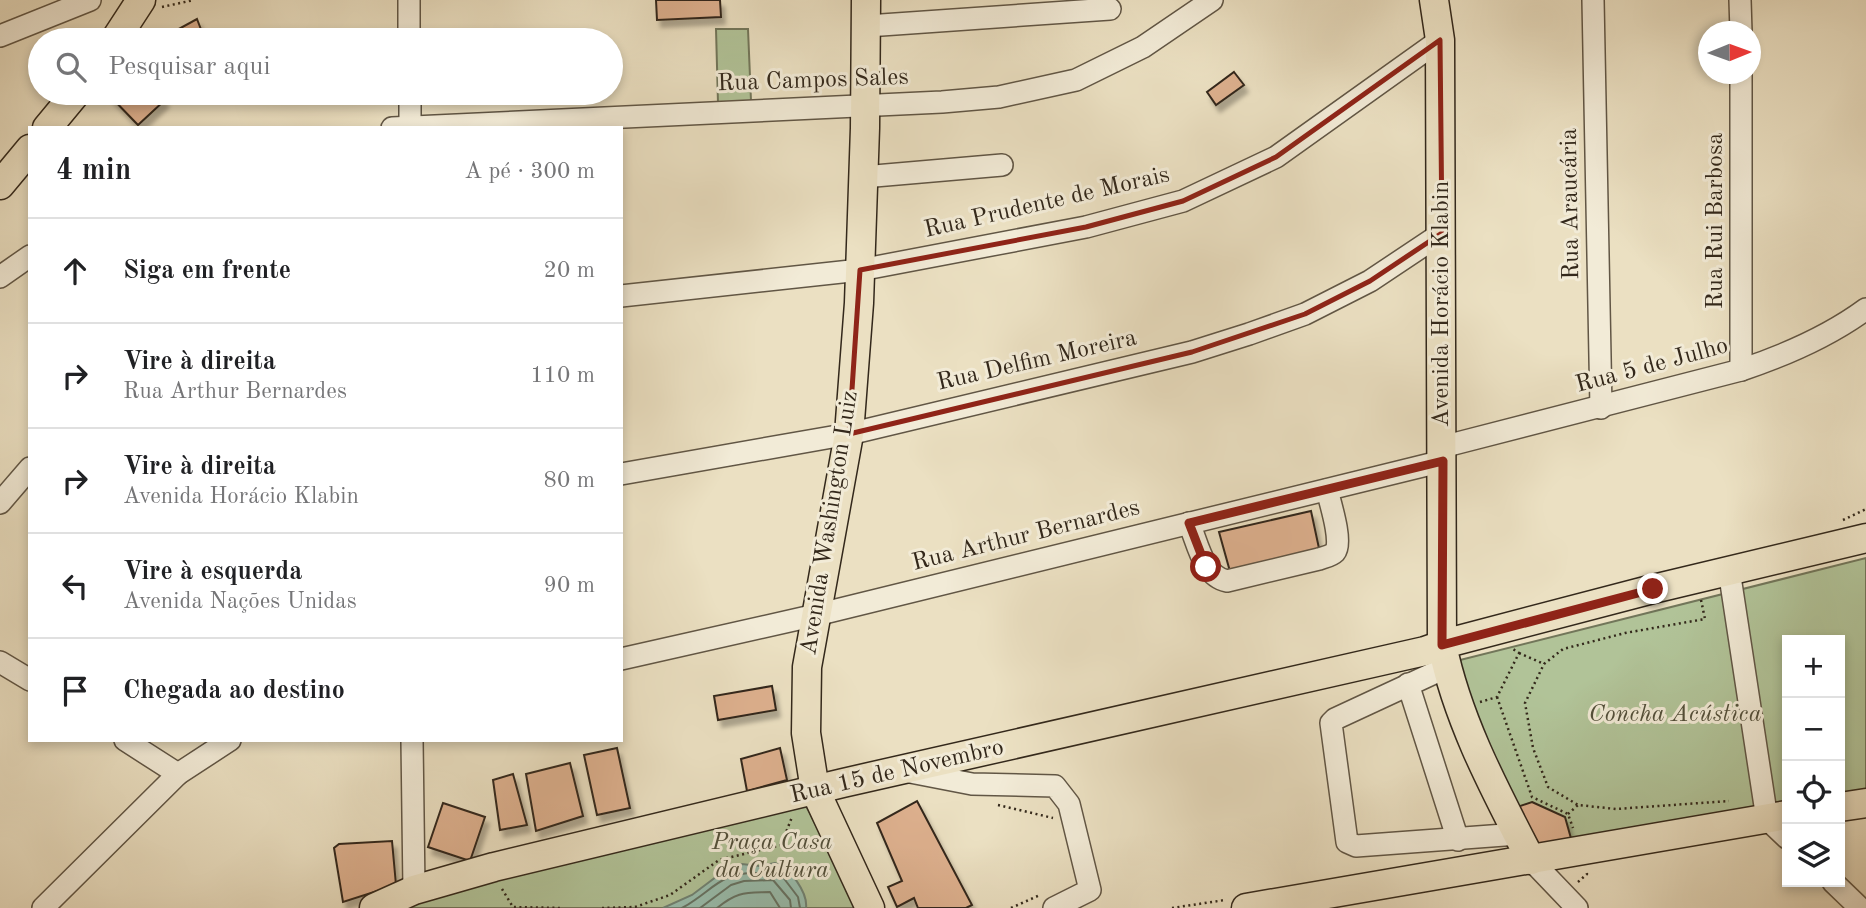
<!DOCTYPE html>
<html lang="pt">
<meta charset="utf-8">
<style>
:root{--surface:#fff;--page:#f6f6f6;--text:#202124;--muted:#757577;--line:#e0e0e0}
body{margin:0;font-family:"Old Standard TT",serif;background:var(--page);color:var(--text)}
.controls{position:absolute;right:21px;bottom:21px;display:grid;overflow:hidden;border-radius:0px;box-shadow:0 4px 10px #0003}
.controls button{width:63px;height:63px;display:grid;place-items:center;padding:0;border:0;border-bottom:2px solid var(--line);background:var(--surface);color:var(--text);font:35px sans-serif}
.compass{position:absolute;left:1698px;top:21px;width:63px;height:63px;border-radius:50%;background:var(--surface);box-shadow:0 4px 10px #0003;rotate:89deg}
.stop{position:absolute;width:21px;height:21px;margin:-16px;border:5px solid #8f2418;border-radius:50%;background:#fff}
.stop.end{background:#8f2418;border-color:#fff;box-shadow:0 2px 7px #0008}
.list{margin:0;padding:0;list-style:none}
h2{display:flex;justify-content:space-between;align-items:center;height:91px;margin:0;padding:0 28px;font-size:30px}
h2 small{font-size:23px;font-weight:400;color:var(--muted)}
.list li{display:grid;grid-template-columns:46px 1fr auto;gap:21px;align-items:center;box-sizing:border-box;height:105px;padding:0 28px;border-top:2px solid var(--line)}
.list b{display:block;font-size:26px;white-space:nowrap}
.list p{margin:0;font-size:23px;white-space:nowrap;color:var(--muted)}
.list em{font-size:23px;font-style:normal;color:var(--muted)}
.icon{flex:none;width:38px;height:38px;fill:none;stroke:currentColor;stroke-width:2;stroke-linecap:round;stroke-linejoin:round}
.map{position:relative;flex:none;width:1866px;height:908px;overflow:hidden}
.search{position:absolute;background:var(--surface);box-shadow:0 4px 10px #0003;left:28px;top:28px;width:595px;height:77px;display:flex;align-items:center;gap:18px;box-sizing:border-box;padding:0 24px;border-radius:38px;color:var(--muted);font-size:26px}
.panel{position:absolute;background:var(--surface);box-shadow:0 4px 10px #0003;left:28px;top:126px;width:595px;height:616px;border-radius:0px}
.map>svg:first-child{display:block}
.green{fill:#b1c398;stroke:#72765a;stroke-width:2}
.water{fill:#99beae;stroke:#708273;stroke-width:2}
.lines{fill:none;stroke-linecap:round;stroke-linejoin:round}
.shore{stroke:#667364;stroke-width:2}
.building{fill:#ddb08e;stroke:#33281b;stroke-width:2;filter:url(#shadow)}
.minor-casing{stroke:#615645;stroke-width:24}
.major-casing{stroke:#33281b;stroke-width:31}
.path{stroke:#33281b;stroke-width:2.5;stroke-dasharray:2 3.5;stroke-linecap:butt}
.minor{stroke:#f2ebd7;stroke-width:21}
.major{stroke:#ebe0c2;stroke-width:28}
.route{stroke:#8f2418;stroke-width:9}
.marked{fill:none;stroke:#8f2418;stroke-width:5;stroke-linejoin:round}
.labels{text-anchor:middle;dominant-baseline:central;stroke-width:6;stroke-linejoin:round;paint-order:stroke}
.street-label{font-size:24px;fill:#33281b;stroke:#f2ebd7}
.park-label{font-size:24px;font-style:italic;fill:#524f3a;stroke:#f2ebd7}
</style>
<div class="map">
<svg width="1866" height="908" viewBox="0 0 1866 908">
<defs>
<filter id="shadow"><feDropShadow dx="4" dy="7" stdDeviation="2" flood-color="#0004"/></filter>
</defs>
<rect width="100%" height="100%" fill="#ebe0c2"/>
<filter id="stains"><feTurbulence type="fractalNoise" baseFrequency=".00286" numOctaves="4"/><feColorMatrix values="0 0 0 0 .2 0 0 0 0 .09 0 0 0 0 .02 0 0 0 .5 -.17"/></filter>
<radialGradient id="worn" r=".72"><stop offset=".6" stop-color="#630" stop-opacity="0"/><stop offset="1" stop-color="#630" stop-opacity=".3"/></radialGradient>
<g class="green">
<polygon points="716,29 748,29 751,101 718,103"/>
<polygon points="1866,558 1866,790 1840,794 1840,640 1787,640 1787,803 1542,845 1466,723 1460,660"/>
<polygon points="801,796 858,908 386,908"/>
</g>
<path class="water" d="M 775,863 C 790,867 808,893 806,908 L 663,908 L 692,895 L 724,871 L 742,864 L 759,866 Z"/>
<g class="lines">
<g class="shore">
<path d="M 682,908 C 713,891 719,872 757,873 C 765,873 772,870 779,872 L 798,897 L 800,908"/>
<polyline points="700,908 731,885 744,881 773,880 790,900 791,908"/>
<path d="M 717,908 C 738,891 745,893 770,892 L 780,908"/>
</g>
</g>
<g class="building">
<polygon points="656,0 720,0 721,17 657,20"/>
<polygon points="197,19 205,40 178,40 175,31"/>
<polygon points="1234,72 1244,85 1216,105 1207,92"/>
<polygon points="107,93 158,93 165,100 138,125"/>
<polygon points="1311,511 1320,553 1231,575 1219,532"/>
<polygon points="772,686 776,710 718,720 714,696"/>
<polygon points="617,748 630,808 597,815 584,755"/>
<polygon points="780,748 787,780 747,791 741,759"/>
<polygon points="570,763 583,816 536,831 526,774"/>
<polygon points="513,774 527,825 500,830 493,780"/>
<polygon points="917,801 972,905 966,908 918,908 914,898 897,907 888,887 902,881 877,823"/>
<polygon points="1532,802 1565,817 1572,842 1536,849 1517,807"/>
<polygon points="443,803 485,817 470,861 428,847"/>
<polygon points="392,841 396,885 343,902 334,848 339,844"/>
</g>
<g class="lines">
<defs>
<g id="minor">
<polyline points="409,0 409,40"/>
<polyline points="1593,0 1601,408"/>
<polyline points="1740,0 1741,32"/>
<polyline points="867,26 1110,9"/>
<polyline points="0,36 90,0"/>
<polyline points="410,93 410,128"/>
<polyline points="392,128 942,102 999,97 1076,80 1143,47 1212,0"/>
<polyline points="863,177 1002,165"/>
<polyline points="0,277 30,256"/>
<polyline points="621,296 860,270 1086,227 1183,201 1276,157 1440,40"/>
<polyline points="1741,370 1741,74"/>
<path d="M 1442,447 L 1741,370 C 1786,355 1828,337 1866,309"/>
<polyline points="621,474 849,434 1192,352 1249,334 1305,314 1370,281 1442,233"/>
<polyline points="0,503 30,468"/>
<path d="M 1189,523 C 1198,544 1203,576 1227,581 L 1319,559 C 1325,557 1331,556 1335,552 C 1343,543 1330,502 1327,490"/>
<polyline points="1729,570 1767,819 1787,838"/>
<polyline points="621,659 816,615 1443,461"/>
<polyline points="0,662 30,680"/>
<polyline points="1447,667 1335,719 1331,723 1347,842 1356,846 1518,834"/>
<polyline points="1408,684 1458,840"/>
<polyline points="125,740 178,774"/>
<polyline points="412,740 414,890"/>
<polyline points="905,771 972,784 1055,786 1069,804 1090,890 1054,908"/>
<polyline points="1531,860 1577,908"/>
<polyline points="1833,882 1860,908"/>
<polyline points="43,908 178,774 230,740"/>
</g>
<g id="major">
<polyline points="866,0 865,128 859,303 849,434 807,667 806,733 815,790 870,908"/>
<path d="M 1434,0 L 1440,40 L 1442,645 C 1458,722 1495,790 1531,860"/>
<polyline points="115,40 141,0"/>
<polyline points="47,128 76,93"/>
<polyline points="0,185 30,149"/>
<polyline points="1840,807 1866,803"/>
<polyline points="374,908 414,890 494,867 843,783 1425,651 1451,642 1653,589 1866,538"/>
<polyline points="1246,908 1787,815"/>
</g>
</defs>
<use href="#minor" class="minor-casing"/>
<use href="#major" class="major-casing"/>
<g class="path">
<polyline points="162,7 194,0"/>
<polyline points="1843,520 1866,509"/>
<polyline points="1701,600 1705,619 1625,633 1563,649 1544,664 1525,703 1533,748 1548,787 1578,805 1616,809 1729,801"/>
<polyline points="1519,653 1544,664"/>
<polyline points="1497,697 1532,797 1568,814 1573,828"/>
<polyline points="1480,702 1497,697 1519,653 1513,649"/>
<polyline points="998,805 1053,818"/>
<polyline points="1568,814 1578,805"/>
<polyline points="1578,882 1587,874 1586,871"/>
<polyline points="502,889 513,907 562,908"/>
<polyline points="602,908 635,907 670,895 719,860 781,845 792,817"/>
<polyline points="1011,908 1040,895"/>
<polyline points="1172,908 1225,900"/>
</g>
<use href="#minor" class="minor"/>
<use href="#major" class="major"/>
</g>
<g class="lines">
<polyline class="route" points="1206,567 1189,523 1443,461 1442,645 1653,589"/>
</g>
<path class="marked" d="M 1440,40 L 1442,233 L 1370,281 L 1305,314 L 1192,352 L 849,434 L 860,270 L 1086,227 L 1183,201 L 1276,157 Z"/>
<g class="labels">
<g class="street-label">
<text transform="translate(813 81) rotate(-2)">Rua Campos Sales</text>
<text transform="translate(1047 203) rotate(-13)">Rua Prudente de Morais</text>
<text transform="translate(1571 204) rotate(-91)">Rua Araucária</text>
<text transform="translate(1716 221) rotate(-90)">Rua Rui Barbosa</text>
<text transform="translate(1442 304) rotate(-90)">Avenida Horácio Klabin</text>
<text transform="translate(1037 361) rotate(-13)">Rua Delfim Moreira</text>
<text transform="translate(1652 366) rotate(-15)">Rua 5 de Julho</text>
<text transform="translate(830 523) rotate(-81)">Avenida Washington Luiz</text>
<text transform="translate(1026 536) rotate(-14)">Rua Arthur Bernardes</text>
<text transform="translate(897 772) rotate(-13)">Rua 15 de Novembro</text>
</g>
<g class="park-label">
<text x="1675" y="715">Concha Acústica</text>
<text x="772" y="843">Praça Casa<tspan x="772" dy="28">da Cultura</tspan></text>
</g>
</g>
<rect width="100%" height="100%" filter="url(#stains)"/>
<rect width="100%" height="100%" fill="url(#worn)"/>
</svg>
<div class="controls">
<button>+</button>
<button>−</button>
<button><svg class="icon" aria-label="locate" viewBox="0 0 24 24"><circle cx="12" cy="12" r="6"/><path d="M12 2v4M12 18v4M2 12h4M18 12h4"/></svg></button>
<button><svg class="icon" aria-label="layers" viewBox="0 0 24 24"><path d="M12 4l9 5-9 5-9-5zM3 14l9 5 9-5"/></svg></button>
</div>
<svg class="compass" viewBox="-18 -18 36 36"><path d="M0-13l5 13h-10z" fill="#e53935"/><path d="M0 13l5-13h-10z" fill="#757577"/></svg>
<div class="stop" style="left:1206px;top:567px"></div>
<div class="stop end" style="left:1653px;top:589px"></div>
<div class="search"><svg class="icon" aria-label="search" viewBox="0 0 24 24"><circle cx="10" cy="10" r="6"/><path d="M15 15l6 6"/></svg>Pesquisar aqui</div>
<section class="panel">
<h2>4 min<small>A pé · 300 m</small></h2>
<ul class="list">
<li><svg class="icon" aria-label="ahead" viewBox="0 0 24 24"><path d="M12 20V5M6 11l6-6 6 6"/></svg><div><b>Siga em frente</b></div><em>20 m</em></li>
<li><svg class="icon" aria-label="right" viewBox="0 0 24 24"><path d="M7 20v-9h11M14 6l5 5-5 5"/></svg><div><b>Vire à direita</b><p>Rua Arthur Bernardes</p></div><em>110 m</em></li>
<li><svg class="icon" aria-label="right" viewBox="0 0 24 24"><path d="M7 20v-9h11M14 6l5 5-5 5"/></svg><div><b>Vire à direita</b><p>Avenida Horácio Klabin</p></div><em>80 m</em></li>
<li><svg class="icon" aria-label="left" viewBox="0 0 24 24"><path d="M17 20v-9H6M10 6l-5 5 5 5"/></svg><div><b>Vire à esquerda</b><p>Avenida Nações Unidas</p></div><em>90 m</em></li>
<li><svg class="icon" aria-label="arrive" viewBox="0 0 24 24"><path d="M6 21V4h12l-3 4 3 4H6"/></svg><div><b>Chegada ao destino</b></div></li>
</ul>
</section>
</div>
